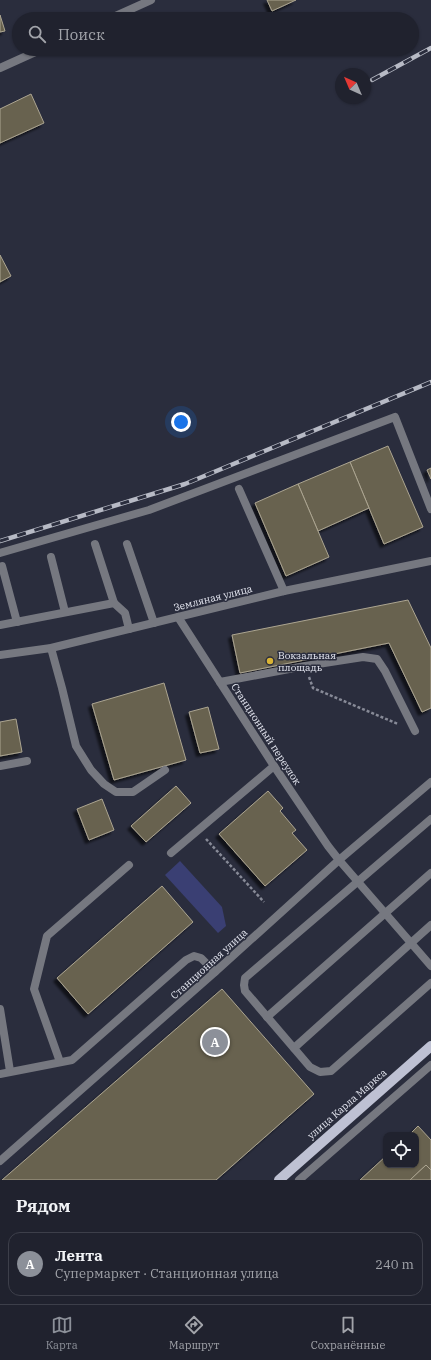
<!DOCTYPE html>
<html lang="ru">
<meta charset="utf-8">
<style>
:root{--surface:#20222e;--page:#2d2f3a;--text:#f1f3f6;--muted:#a2a4aa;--line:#3d3f4a;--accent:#8c9099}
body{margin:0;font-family:"IBM Plex Serif",serif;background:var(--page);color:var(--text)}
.controls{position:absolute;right:12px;bottom:12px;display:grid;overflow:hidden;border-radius:8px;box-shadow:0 1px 3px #0004}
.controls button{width:36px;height:36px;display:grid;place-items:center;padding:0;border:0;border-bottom:1px solid var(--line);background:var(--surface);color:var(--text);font:20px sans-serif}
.compass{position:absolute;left:335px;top:68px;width:36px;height:36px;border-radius:50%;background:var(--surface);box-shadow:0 1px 3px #0004;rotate:316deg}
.you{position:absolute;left:181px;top:422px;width:14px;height:14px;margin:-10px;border:3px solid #fff;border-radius:50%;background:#1a73e8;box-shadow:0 0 0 6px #1a73e833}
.badge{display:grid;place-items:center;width:26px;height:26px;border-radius:50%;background:var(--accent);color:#fff;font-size:13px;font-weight:700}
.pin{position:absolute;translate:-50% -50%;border:2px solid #fff;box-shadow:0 1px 4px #0006}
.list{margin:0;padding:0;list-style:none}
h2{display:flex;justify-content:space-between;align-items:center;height:52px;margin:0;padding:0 16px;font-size:17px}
h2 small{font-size:13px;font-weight:400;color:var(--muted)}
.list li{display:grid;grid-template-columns:26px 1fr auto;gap:12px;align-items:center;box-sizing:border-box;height:64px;margin:0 8px 8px;padding:0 8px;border:1px solid var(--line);border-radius:12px}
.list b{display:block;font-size:15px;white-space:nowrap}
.list p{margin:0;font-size:13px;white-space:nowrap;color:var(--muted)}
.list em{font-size:13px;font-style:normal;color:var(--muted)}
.icon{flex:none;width:22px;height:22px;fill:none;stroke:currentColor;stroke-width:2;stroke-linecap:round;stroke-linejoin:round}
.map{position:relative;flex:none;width:431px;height:1180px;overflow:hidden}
.search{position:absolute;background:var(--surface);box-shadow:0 1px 3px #0004;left:12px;right:12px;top:12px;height:44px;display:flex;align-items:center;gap:10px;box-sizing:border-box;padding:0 14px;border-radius:22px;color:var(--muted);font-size:15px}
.sheet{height:124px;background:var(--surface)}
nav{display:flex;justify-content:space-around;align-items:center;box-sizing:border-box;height:56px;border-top:1px solid var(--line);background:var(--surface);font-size:11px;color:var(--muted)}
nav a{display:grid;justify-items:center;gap:2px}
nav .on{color:var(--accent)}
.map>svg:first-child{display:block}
.green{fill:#3a3f73}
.building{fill:#68624f;stroke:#aca591;filter:url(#shadow)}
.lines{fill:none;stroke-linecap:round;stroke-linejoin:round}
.path{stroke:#878a97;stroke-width:2.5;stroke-dasharray:3 2;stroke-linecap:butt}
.lane{stroke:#767880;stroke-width:8}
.street{stroke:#767880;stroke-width:8}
.primary{stroke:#bec1d3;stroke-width:10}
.rail-casing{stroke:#b7bac5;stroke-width:4.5}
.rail{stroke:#2a2d3d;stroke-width:3;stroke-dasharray:9;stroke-linecap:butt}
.poi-dot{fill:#d9b334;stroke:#2a2d3d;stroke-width:1.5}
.labels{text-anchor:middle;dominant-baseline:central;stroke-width:3;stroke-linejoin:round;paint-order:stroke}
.street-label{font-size:10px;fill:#e6e8f2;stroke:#2a2d3d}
.poi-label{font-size:10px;fill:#e6e8f2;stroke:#2a2d3d;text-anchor:start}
</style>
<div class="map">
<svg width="431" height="1180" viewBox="0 0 431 1180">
<defs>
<filter id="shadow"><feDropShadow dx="-3.5" dy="3.5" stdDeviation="1" flood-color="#0009"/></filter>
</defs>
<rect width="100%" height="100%" fill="#2a2d3d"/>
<polygon class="green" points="180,861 222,907 226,926 218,933 165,875"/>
<g class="building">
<polygon points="267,0 296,0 272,11"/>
<polygon points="0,15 5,31 0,32"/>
<polygon points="31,94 44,123 0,143 0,109"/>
<polygon points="0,255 11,276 0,282"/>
<polygon points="388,446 423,527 384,544 350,462"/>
<polygon points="350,462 369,508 318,531 298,484"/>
<polygon points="431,468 431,479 427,470"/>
<polygon points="298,484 329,557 286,576 255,503"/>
<polygon points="408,600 431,648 431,708 422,712 389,643 240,673 232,635"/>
<polygon points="164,683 186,760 114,780 92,704"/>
<polygon points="208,707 219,749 200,753 189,712"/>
<polygon points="16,719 22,752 0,756 0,722"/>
<polygon points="176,786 191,803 146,842 131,826"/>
<polygon points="268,791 283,808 280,811 296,830 292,833 307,850 265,886 219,834"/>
<polygon points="102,799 114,830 89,840 77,809"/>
<polygon points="162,886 193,922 88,1014 57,978"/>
<polygon points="222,989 314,1094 216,1180 2,1180"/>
<polygon points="418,1126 431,1140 431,1170 426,1165 410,1180 360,1180 386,1156 386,1165 416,1165 416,1135 409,1135"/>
<polygon points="426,1165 431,1170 431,1180 410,1180"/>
</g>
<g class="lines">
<g class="path">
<polyline points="309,677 313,688 398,724"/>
<polyline points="206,839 264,902"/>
</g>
<g class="lane">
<polyline points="239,489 284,591"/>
<polyline points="95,544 114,603"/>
<polyline points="127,544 154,623"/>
<polyline points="51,557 65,612"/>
<polyline points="2,566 17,622"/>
<polyline points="0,625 114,603 125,613 129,629"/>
<polyline points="51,648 62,688 76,746 91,770 104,784 116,792 133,792 165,770"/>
<polyline points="220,682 305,666 363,657 377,659 385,671 415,731"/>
<polyline points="0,766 27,761"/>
<polyline points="431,819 245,978 244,985 245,991 310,1067 320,1072 331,1071 431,983"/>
<polyline points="171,853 274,766"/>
<polyline points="339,860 431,966"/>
<polyline points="0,1009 10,1071"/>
<polyline points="267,1017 431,873"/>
<polyline points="294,1048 431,925"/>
<polyline points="60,1062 34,989 47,936 129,865"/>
<polyline points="0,1074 72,1060 186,960 194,956 201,958 215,972"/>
</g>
<g class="street">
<polyline points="109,19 151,0"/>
<polyline points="0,68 42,49"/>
<polyline points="0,553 149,510 395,417 431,509"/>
<polyline points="178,617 274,766 328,846 339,860"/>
<polyline points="0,655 51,648 284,591 431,561"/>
<polyline points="0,1161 215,972 339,860 431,782"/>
<polyline points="299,1180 431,1065"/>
</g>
<polyline class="primary" points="279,1180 431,1046"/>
<defs>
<g id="rail">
<polyline points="372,80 431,48"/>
<polyline points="0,541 185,484 431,382"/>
</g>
</defs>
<use href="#rail" class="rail-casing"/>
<use href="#rail" class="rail"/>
</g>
<circle class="poi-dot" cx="270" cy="661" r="4"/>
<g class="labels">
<g class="street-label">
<text transform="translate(213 598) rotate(-14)">Земляная улица</text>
<text transform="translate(266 734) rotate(57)">Станционный переулок</text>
<text transform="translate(209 964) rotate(-42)">Станционная улица</text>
<text transform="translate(347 1104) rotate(-41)">улица Карла Маркса</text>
</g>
<g class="poi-label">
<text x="278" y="655">Вокзальная<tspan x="278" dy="12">площадь</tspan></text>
</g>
</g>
</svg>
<div class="controls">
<button><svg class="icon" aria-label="locate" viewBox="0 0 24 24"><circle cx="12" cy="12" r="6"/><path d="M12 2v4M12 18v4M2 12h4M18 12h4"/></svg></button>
</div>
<svg class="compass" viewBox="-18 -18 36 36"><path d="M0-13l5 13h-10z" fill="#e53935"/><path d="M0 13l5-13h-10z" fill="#a2a4aa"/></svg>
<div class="you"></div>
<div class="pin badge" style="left:215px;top:1042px">A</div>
<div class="search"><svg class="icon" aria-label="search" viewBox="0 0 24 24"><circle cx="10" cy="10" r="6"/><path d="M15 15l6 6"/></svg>Поиск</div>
</div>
<section class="sheet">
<h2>Рядом<small></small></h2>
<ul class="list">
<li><span class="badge">A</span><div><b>Лента</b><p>Супермаркет · Станционная улица</p></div><em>240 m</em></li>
</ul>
</section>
<nav>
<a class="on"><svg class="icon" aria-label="map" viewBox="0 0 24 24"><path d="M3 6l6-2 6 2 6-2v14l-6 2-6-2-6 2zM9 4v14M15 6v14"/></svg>Карта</a>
<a><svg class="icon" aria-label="directions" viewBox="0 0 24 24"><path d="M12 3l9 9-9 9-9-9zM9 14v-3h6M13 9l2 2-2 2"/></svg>Маршрут</a>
<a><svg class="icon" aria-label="saved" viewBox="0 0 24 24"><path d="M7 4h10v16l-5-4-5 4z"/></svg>Сохранённые</a>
</nav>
